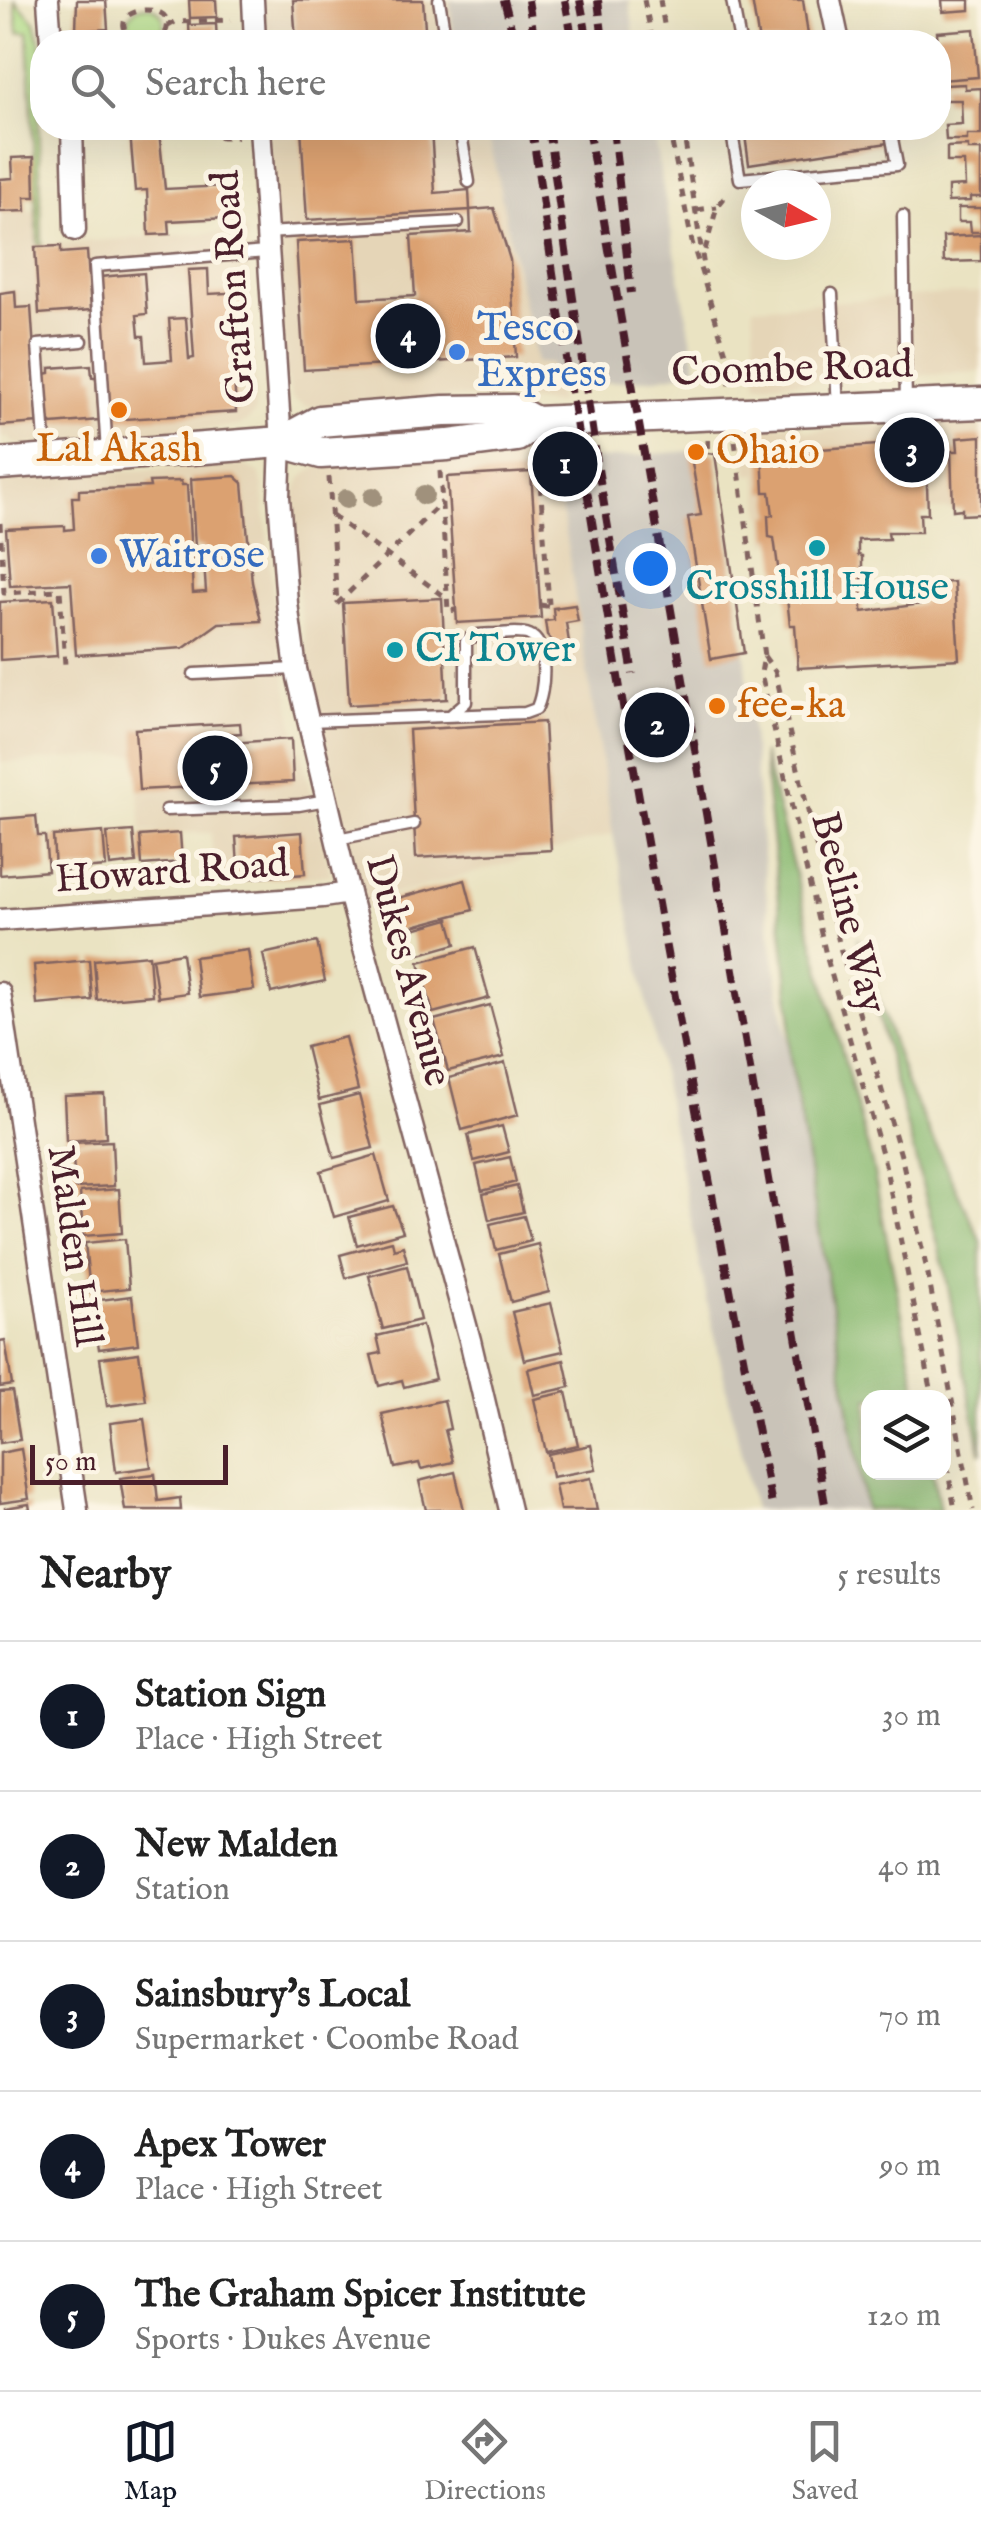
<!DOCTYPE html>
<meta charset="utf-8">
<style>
:root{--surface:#fff;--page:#f2f2f2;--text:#222;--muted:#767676;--line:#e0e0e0;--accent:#111827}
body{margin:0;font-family:"IM FELL English",serif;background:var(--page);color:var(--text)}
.controls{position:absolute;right:30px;bottom:30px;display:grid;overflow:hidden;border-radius:20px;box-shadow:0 10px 40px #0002}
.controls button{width:90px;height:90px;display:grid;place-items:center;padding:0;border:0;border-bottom:2px solid var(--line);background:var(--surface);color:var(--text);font:50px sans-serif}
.compass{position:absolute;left:741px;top:170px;width:90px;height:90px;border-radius:50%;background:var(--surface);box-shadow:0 10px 40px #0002;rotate:98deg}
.scale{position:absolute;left:30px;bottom:25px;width:198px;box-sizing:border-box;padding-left:10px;border:5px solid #4a1f2b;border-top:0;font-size:28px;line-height:35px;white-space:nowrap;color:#4a1f2b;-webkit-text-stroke:8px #fcf5e5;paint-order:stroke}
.you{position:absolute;left:650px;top:568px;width:35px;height:35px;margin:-25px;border:8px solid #fff;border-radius:50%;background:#1a73e8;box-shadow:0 0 0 15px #1a73e833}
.badge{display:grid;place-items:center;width:65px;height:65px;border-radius:50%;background:var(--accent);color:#fff;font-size:32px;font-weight:700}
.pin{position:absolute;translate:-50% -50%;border:5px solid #fff;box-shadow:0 2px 10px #0006}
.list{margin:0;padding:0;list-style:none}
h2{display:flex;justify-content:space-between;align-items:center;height:130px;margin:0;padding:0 40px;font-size:42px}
h2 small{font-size:32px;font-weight:400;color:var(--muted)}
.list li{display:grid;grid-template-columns:65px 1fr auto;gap:30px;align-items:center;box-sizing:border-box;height:150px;padding:0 40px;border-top:2px solid var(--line)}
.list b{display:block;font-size:38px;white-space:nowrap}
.list p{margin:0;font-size:32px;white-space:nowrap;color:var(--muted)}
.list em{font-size:32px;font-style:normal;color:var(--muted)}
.icon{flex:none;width:55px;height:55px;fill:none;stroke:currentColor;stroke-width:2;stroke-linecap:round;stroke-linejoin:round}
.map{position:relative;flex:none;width:981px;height:1510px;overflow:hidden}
.search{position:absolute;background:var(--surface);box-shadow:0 10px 40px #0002;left:30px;right:30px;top:30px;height:110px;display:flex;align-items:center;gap:25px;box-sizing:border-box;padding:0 35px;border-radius:40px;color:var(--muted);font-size:38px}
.sheet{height:880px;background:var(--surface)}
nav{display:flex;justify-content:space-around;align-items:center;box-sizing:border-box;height:140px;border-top:2px solid var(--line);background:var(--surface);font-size:28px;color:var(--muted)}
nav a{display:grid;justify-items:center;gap:5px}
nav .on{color:var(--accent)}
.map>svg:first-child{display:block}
.built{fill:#e5d5b7}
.industrial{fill:#c9c3b8}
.green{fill:#aeda85;stroke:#7c7c58;stroke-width:2.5}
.forest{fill:#8aba72;stroke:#6a6c4e;stroke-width:2.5}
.building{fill:#dba171}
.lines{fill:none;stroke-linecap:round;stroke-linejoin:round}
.lane-casing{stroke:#826460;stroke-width:15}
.street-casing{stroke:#826460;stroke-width:25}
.secondary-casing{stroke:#826460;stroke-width:35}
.path{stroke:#826460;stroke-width:5;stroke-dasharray:8 8;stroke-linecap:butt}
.lane{stroke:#fff;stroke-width:10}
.street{stroke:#fff;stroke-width:20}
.secondary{stroke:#fff;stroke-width:30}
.rail{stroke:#4a1f2b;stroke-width:8;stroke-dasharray:15 8;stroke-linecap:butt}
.tree{fill:#a0917c}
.shop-dot{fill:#3f7fe0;stroke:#fcf5e5;stroke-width:4}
.food-dot{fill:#e8710a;stroke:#fcf5e5;stroke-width:4}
.culture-dot{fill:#0f9aa8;stroke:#fcf5e5;stroke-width:4}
.labels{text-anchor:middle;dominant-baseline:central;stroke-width:10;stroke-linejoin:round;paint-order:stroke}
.street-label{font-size:40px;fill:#4a1f2b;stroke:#fcf5e5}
.shop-label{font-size:40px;fill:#366cbe;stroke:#fcf5e5;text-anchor:start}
.food-label{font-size:40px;fill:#c56008;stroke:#fcf5e5;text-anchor:start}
.culture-label{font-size:40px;fill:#0d838f;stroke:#fcf5e5}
</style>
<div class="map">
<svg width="981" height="1510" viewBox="0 0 981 1510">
<rect width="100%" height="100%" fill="#fcf5e5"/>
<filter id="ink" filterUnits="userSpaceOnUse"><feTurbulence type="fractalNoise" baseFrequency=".01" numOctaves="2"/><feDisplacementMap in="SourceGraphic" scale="20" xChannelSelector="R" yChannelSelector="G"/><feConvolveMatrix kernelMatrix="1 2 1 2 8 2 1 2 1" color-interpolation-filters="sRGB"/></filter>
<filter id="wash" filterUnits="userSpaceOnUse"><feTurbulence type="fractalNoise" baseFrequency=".0048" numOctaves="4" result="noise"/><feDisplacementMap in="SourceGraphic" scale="40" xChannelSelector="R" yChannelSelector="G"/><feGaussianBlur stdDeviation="2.25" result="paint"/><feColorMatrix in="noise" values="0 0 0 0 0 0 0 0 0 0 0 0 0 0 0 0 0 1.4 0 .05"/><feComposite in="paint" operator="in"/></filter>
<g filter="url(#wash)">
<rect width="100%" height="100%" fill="#eae3c2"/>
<g class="built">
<polygon points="261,0 450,0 454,42 264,42"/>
<polygon points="269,128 487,128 536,362 550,362 559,403 453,397 307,407 292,398 282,363"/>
<polygon points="36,211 38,245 247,230 256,402 255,413 247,421 237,426 195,431 17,445 6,437 0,438 0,212"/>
<polygon points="981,292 981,372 757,384 753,307"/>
<polygon points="960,415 960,422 981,421 981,514 962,515 962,509 929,510 928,514 920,515 921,532 889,532 889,539 767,543 757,474 748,475 743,438 747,429 752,426 797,424 806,431 930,424 936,416"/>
<polygon points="563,443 567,462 554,464 613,834 380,899 366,906 313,691 298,592 294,496 301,478 316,467"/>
<polygon points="243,464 260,474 263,488 275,618 293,720 331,875 215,882 211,833 142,832 136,754 0,763 0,479"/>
</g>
<g class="industrial">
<polygon points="450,0 629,0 635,42 454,42"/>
<polygon points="487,128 652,128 697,370 658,378 553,387 550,363 536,363"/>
<polygon points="689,451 716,453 745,654 770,934 866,1510 754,1510 711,1319 613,834 554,463"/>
</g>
<g class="green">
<polygon points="15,0 35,22 42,49 42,76 37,77 42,245 38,245 28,32 18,32"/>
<circle cx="146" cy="24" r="18"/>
</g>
<g class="forest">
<polygon points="763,753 872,1164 918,1397 868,1398 868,1472 933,1473 940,1510 866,1510 789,1051 791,1012"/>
<polygon points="857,937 908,1087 981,1241 981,1454 945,1271"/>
</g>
<g id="blocks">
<g class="building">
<polygon points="77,0 106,0 108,29 76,31"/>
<polygon points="189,0 216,0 217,17 190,18"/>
<polygon points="293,0 423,0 426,42 296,42"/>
<polygon points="752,0 803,0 809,42 759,42"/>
<polygon points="942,0 970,0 970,10 943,12"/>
<polygon points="216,24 217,42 190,42 189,25"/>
<polygon points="974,29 978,77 941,80 937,32"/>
<polygon points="965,84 965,89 981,88 981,135 967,135 967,140 946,140 945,125 962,124 961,100 944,100 944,85"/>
<polygon points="301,128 431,128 435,193 469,190 470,210 307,220"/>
<polygon points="744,128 885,128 888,143 749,164"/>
<polygon points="159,131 165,189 225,186 227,218 169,221 170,234 149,235 147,190 135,191 130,132"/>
<polygon points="968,146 968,150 981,150 981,197 970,197 970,201 948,202 948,187 965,186 964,162 947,162 947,147"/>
<polygon points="34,157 35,197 25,197 26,211 0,212 0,179 13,178 12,158"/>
<polygon points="494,208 510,260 516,357 304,370 296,242 356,239 360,299 415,296 411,236 471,232 470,210"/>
<polygon points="958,208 981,208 981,232 971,232 970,222 958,222"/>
<polygon points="981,235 981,261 944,262 943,237"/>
<polygon points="61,246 61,253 87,251 91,310 39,314 35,247"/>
<polygon points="208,269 209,294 244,292 247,355 233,355 236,412 110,420 100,277 144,273 147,314 137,315 139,336 144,336 146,362 172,360 169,319 186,318 189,359 194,358 188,270"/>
<polygon points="15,291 16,308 31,307 39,423 0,426 0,293"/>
<polygon points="91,365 92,377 96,377 99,420 52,424 48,420 45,374 50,373 50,368"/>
<polygon points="981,436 981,514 962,515 962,509 953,510 951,451 958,451 957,438"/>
<polygon points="921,442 922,455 926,455 928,514 920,514 921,532 888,532 889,539 858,540 858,555 862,556 862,612 922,604 921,584 954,582 959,659 798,668 795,625 790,625 785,581 780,581 774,538 769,537 768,516 773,515 770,492 764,492 762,453"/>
<polygon points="690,451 715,454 744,653 711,659 688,517 701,515"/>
<polygon points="531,472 541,618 457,623 447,477"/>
<polygon points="235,476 243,483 252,582 261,621 219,623 184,648 76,655 71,583 10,586 6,529 65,526 65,530 74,529 72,497 79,497 79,490 150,487 149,482 181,481 182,485 187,485 193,593 206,592 203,547 195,547 191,479"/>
<polygon points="442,598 447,699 349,705 343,603"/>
<polygon points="53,599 57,656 0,660 0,602"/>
<polygon points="575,605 578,621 566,623 569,642 555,644 547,635 545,621 554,620 553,608"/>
<polygon points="544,722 551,850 416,858 409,730"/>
<polygon points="240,723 241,733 229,734 229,743 291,739 293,782 139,790 135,729"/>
<polygon points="36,816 38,836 45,836 48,871 0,875 0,819"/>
<polygon points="133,831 136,863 110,866 107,833"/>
<polygon points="103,832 106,867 55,871 53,836"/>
<polygon points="302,832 305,874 239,879 236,837"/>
<polygon points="180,833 182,862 142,865 140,836"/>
<polygon points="465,880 473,910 395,931 387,901"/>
<polygon points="449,919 456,944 417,955 410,930"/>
<polygon points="317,942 325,981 271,993 263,954"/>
<polygon points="475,947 489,998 433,1013 419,962"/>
<polygon points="248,950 254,990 199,997 194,957"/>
<polygon points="182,953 187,993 158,997 152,958"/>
<polygon points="149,955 152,995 97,1000 94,960"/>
<polygon points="89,960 92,1000 37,1005 34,965"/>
<polygon points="490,1005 504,1057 448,1071 434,1020"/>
<polygon points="345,1037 358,1090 319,1100 306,1047"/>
<polygon points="505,1063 518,1115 462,1130 449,1078"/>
<polygon points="104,1094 106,1138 66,1141 64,1096"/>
<polygon points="359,1095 373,1148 334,1158 320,1105"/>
<polygon points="502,1126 509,1152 474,1161 468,1135"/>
<polygon points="112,1141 114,1186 75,1188 72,1143"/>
<polygon points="376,1155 389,1201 334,1217 321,1171"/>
<polygon points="510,1157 516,1182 482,1191 476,1165"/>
<polygon points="517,1186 523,1212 489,1220 483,1194"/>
<polygon points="119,1189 122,1233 83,1236 80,1192"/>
<polygon points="393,1206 403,1232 357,1245 349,1217"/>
<polygon points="524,1216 531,1241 496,1250 490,1224"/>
<polygon points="125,1239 129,1288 90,1292 85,1243"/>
<polygon points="392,1241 394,1249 403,1246 407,1261 346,1278 340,1255"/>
<polygon points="538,1244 549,1292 511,1302 499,1254"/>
<polygon points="407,1266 420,1320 383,1329 369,1276"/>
<polygon points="132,1296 138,1344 99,1349 92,1301"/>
<polygon points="551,1303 563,1351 524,1360 512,1312"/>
<polygon points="422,1325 435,1379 404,1387 402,1380 379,1386 371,1355 381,1353 377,1336"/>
<polygon points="5,1340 12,1385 0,1387 0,1341"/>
<polygon points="139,1353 146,1401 107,1406 100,1358"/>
<polygon points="564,1360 570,1387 534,1395 528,1369"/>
<polygon points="12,1391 20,1440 0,1443 0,1392"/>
<polygon points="566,1392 578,1445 546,1452 534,1399"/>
<polygon points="444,1400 450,1429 445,1430 453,1462 421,1469 419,1463 395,1468 382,1414"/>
<polygon points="144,1419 151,1467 116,1472 110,1423"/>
<polygon points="591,1445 596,1469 552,1477 548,1454"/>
<polygon points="21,1449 29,1499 0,1503 0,1453"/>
<polygon points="455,1472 464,1510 426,1510 419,1481"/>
<polygon points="155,1474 158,1501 180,1498 181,1510 125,1510 120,1478"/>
<polygon points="591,1478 597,1510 560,1510 555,1485"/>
<polygon points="29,1504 30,1510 5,1510 5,1508"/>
</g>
</g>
</g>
<g filter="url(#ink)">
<use href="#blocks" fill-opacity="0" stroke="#826460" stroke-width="2.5"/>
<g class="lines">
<defs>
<g id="lane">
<polyline points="439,0 446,42"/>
<polyline points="732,0 740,42"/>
<polyline points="460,128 469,182"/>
<polyline points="731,128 740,179 897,165 890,128"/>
<polyline points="903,216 906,405"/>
<polyline points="266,233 458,222"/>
<polyline points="832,294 838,408"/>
<polyline points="107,453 95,266 266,252"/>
<polyline points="46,455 38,345 82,341"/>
<polyline points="194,674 295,669"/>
<path d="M 309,721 L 525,713 L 536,709 C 545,693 549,643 529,635 C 520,631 506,634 497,634 C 485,635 475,633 466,641 L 466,702 L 451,715"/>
<polyline points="166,810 299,805 326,800"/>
<polyline points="337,839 414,824"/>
</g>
<g id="street">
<polyline points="48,0 51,42"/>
<polyline points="253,0 255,42"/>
<polyline points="830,0 839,42"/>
<polyline points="72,128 75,230"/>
<polyline points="260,128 281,442 279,497 287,603 296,669 349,893 470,1340 510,1510"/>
<polyline points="0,920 323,897 349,893"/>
<polyline points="0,993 77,1510"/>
</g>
<g id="secondary">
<polyline points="281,442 320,421 343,419 444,411 513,410 535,422 981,403"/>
<polyline points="0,464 281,442 321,453 448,445 517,436 535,422"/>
</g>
</defs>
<use href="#lane" class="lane-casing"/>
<use href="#street" class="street-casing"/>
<use href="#secondary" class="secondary-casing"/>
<g class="path">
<polyline points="644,0 653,42"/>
<polyline points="660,0 667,42"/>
<polyline points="168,26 175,22 231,20"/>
<path d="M 134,42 C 100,11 160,0 167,20 C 169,30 164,36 157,42"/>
<polyline points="188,128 222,137 237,137"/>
<polyline points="669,128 692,242 727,356 730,385"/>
<polyline points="683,128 705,274"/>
<polyline points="111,131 168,128"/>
<polyline points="697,210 717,207"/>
<polyline points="705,250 717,207 729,192"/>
<polyline points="708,440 708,453"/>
<polyline points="735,441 764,656 761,673 826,955 885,1164 933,1398"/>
<polyline points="538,454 549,604"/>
<polyline points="440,471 448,611 456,610"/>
<polyline points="329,477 337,604"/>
<polyline points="332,516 447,598"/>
<polyline points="0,523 4,593 60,590 65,665"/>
<polyline points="337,604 442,502"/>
<polyline points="540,605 558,608"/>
<polyline points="764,656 775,671 841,951 902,1159 928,1275 973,1510"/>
<polyline points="944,1449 955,1510"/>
</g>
<use href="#lane" class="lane"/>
<use href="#street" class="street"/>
<use href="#secondary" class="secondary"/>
<g class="rail">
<polyline points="504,0 515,42"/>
<polyline points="528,0 535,42"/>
<polyline points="565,0 573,42"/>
<polyline points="580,0 588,42"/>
<polyline points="598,0 603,42"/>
<path d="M 532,128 C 597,591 683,1051 773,1510"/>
<polyline points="548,128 598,469 633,674"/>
<polyline points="588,128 826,1510"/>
<polyline points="613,128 631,293"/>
</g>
</g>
<g class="tree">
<circle cx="424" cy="495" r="10"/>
<circle cx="373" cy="497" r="10"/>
<circle cx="346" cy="499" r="10"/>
</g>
</g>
<g class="shop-dot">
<circle cx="457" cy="352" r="10"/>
<circle cx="99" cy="556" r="10"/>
</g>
<g class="food-dot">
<circle cx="119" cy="410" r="10"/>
<circle cx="696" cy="452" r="10"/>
<circle cx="717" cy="706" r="10"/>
</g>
<g class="culture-dot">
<circle cx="817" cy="548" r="10"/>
<circle cx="395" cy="650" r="10"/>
</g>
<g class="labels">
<g class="street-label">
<text transform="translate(235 287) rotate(-94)">Grafton Road</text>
<text transform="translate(792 370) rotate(-2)">Coombe Road</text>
<text transform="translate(172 873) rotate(-4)">Howard Road</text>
<text transform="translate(847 913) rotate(76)">Beeline Way</text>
<text transform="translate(407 971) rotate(75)">Dukes Avenue</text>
<text transform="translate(73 1246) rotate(82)">Malden Hill</text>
</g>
<g class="shop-label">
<text x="477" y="329">Tesco<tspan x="477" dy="46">Express</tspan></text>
<text x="119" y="556">Waitrose</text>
</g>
<g class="food-label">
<text x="119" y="450" text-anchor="middle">Lal Akash</text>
<text x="716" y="452">Ohaio</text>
<text x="737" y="706">fee-ka</text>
</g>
<g class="culture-label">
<text x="817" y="588">Crosshill House</text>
<text x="415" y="650" text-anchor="start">CI Tower</text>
</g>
</g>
</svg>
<div class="controls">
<button><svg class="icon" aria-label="layers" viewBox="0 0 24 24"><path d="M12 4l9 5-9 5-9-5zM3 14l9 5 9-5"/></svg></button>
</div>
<svg class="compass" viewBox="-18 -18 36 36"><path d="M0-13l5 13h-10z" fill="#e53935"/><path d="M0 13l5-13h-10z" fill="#767676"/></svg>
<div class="scale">50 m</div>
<div class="you"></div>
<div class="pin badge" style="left:565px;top:464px">1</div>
<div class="pin badge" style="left:657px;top:725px">2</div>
<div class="pin badge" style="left:912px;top:450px">3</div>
<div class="pin badge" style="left:408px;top:336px">4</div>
<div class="pin badge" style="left:215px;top:768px">5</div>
<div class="search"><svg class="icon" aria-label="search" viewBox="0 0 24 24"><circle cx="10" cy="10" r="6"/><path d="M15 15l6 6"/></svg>Search here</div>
</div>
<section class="sheet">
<h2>Nearby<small>5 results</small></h2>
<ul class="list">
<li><span class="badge">1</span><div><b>Station Sign</b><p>Place · High Street</p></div><em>30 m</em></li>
<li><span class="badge">2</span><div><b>New Malden</b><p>Station</p></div><em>40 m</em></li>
<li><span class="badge">3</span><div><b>Sainsbury's Local</b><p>Supermarket · Coombe Road</p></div><em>70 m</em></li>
<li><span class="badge">4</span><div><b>Apex Tower</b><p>Place · High Street</p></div><em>90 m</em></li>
<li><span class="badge">5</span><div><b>The Graham Spicer Institute</b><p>Sports · Dukes Avenue</p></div><em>120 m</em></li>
</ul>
</section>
<nav>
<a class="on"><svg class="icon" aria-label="map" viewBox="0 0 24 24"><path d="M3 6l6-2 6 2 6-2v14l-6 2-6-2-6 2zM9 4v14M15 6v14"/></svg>Map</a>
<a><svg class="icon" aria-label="directions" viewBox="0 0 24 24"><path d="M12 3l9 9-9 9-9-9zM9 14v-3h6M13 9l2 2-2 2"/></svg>Directions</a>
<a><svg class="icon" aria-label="saved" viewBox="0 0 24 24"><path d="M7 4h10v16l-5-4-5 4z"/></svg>Saved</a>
</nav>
